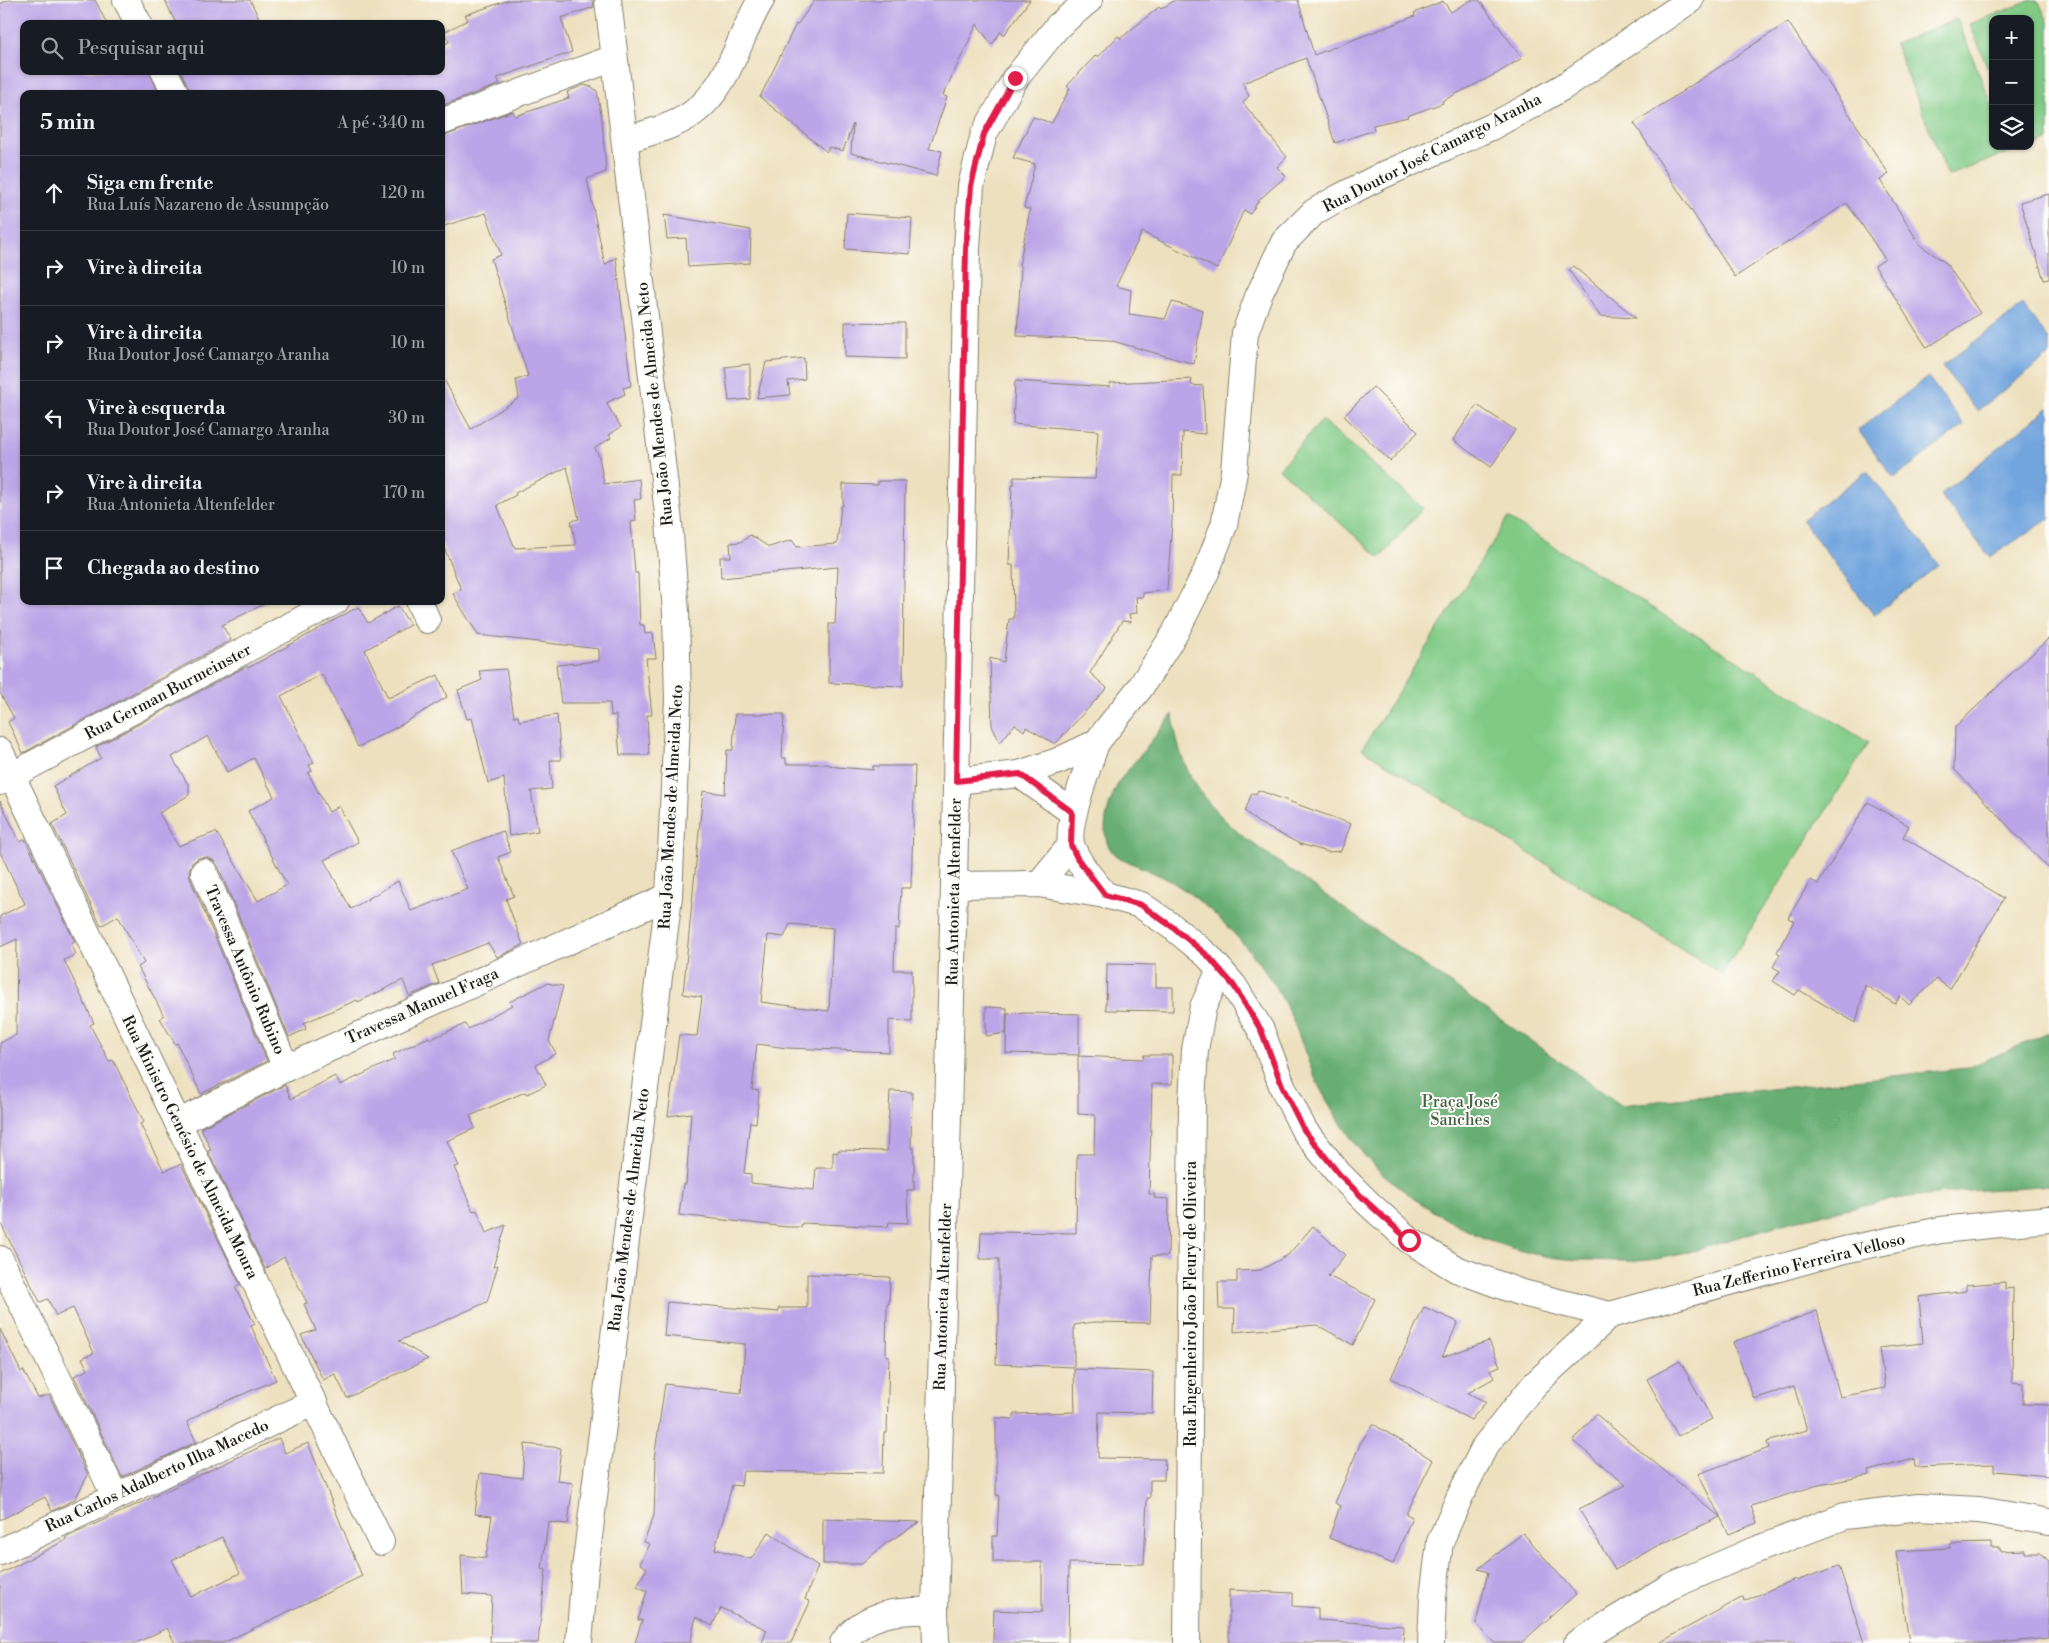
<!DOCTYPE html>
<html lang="pt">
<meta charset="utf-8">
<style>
:root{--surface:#171b24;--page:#20242c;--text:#f1f3f6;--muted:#9ea1a6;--line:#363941}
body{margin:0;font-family:"Libre Bodoni",serif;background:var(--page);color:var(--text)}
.controls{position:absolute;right:15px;top:15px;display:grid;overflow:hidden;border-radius:10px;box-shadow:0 1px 4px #0004}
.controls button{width:45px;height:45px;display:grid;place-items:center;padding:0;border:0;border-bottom:1px solid var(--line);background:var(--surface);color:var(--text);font:25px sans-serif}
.stop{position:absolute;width:15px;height:15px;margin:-11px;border:4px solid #e11d48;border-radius:50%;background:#fff}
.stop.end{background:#e11d48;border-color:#fff;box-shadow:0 1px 5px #0008}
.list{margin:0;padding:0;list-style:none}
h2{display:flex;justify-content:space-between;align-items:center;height:65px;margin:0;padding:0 20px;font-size:21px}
h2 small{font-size:16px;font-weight:400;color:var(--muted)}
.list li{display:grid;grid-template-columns:32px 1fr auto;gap:15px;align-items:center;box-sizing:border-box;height:75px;padding:0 20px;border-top:1px solid var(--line)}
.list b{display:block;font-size:19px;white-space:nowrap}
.list p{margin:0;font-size:16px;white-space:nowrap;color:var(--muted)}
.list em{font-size:16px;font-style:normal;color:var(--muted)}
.icon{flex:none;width:28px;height:28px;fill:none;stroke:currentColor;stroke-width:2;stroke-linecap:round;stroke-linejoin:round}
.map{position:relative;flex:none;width:2049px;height:1643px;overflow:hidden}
.search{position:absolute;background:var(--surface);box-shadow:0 1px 4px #0004;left:20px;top:20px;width:425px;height:55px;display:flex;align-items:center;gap:12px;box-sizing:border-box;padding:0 18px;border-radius:10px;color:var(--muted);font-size:19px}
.panel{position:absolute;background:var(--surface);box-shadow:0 1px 4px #0004;left:20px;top:90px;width:425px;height:515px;border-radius:10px}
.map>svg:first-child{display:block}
.green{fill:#80ca86;stroke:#4e7351}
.forest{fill:#68ae73;stroke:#426548}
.water{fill:#72a5de;stroke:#47607d}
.building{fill:#bba4e7;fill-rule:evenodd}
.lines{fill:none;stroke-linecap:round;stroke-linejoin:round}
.minor-casing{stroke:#847e6d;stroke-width:28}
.minor{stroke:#fff;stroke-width:26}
.route{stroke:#e11d48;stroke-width:6}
.labels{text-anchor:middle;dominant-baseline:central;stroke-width:4;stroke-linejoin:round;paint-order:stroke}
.street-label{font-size:16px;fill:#1c1c1c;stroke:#fdfcf7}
.park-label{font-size:16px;fill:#446246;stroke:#fdfcf7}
</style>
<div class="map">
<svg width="2049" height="1643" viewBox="0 0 2049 1643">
<rect width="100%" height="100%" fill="#fdfcf7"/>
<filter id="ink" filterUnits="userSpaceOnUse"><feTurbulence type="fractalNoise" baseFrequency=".02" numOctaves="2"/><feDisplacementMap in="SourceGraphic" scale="10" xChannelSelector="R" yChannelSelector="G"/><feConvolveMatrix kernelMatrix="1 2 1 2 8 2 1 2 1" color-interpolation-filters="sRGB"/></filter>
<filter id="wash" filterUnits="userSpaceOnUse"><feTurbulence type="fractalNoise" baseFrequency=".0096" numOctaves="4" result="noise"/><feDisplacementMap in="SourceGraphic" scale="20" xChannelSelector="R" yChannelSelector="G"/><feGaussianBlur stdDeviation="1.12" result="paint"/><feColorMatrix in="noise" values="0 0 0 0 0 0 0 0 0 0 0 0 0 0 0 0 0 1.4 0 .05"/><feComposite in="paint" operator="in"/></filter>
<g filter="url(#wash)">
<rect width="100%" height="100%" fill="#ede0be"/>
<g class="green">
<polygon points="2032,0 2038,0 2049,24 2049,140 2021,152 2018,146 2030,146 2030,19 1993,19 1993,81 1970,24"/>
<polygon points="1957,19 1993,108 1993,146 2008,146 2010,152 1948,176 1895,44"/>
<polygon points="1322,420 1423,508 1380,558 1279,469"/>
<polygon points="1508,518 1869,743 1722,974 1362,749"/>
</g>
<path class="forest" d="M 1173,714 C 1178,770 1203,803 1245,838 L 1621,1105 L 1967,1068 L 2049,1033 L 2049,1185 C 1989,1191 1929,1191 1869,1204 C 1834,1211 1799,1219 1765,1229 C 1728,1239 1693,1254 1656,1259 C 1631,1263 1607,1260 1583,1260 C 1520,1258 1466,1235 1415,1199 C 1397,1186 1379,1172 1364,1155 C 1350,1138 1337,1118 1326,1099 C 1310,1073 1303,1043 1291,1016 C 1268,966 1222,914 1177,885 C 1158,873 1136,866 1116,856 C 1095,837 1109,803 1119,781 Z"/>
<g class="water">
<polygon points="2023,305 2049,340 2049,355 1977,411 1942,366"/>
<polygon points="1928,377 1964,425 1894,478 1858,430"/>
<polygon points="2049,407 2049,519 1990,557 1940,495"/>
<polygon points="1867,471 1939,565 1874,615 1802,520"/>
</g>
<g id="blocks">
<g class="building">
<polygon points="8,0 95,0 107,24 24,24 24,71 149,71 159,94 24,94 24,601 270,601 222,625 231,640 23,753 8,722 14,718 0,693 0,4"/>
<polygon points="165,0 250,0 262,24 176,24"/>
<polygon points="509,0 593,0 594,7 561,18 572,52 497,78 500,84 441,106 441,94 191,94 181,71 441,71 441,46 449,42 444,32 468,20 465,15"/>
<polygon points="815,0 1030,0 1004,35 1001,31 992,45 977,24 943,95 947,97 929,149 942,151 936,176 851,153 853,124 843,151 829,147 827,152 760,97 796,24 797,25"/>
<polygon points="1175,0 1298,0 1314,55 1415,16 1414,13 1443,1 1451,12 1471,0 1479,0 1522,58 1496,74 1442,101 1443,103 1407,116 1408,117 1373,125 1374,130 1335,143 1306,58 1243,83 1249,96 1243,103 1287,157 1277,167 1286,176 1259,200 1250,214 1244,210 1217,269 1142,232 1116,286 1131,290 1129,314 1165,319 1172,302 1203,310 1194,364 1109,340 1017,336 1021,267 1019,266 1030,209 1024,208 1035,164 1013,158 1033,117 1052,123 1070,88 1067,86 1096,55 1098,57 1118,36 1121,38 1159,7 1161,9"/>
<polygon points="1788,22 1889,174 1880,180 1920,245 1946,263 1980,313 1927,348 1875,266 1885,259 1847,203 1735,277 1634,123"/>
<path d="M 584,85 L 592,87 L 597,91 L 602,120 L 606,172 L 587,179 L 605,265 L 616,257 L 631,386 L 623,388 L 625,394 L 606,403 L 621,427 L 609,435 L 611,438 L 595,448 L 599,456 L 604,484 L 639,479 L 641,499 L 634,500 L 636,521 L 631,522 L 635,573 L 638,573 L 640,625 L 644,625 L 645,634 L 653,633 L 656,658 L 646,658 L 652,715 L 647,715 L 649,755 L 620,755 L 616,715 L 611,716 L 610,703 L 561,703 L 556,665 L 599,661 L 599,649 L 478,635 L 453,594 L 461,589 L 441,540 L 441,374 L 471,429 L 519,398 L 516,380 L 528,376 L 491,259 L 501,255 L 486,213 L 441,227 L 441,137 L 513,111 L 515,116 L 569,98 L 567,92 ZM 567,467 L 579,519 L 571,521 L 576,545 L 515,548 L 497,505 L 516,495 L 515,493 Z"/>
<polygon points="2049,194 2049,279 2044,280 2020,202"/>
<polygon points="847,213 912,218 910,254 845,249"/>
<polygon points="664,215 751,230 750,263 688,267 686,238 667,239"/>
<polygon points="1573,266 1636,318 1600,316 1569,270"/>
<polygon points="845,322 905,323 905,359 845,357"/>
<polygon points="804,358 805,379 788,381 790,395 757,398 766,362"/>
<polygon points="750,364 750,399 729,401 725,367"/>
<polygon points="1192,379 1191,385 1203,386 1205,434 1183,432 1182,475 1173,475 1172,522 1167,590 1143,593 1143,597 1136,597 1137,613 1129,614 1131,622 1122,621 1090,673 1107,688 1055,744 1026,727 1024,731 1015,724 1000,743 992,726 990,658 1004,662 1009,619 1014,619 1013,565 1009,565 1012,485 1014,485 1014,477 1095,479 1098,431 1013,424 1015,381 1110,387 1110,383"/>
<polygon points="1373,387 1418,432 1390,461 1344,416"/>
<polygon points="1477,405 1515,430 1491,467 1453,440"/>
<polygon points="878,481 905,481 903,686 829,683 829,624 835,624 838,567 721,578 720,557 731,557 730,543 741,542 750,535 769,547 792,540 797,547 837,544 841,506 843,506 843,484 878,485"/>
<path d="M 398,606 L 410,625 L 365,650 L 388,698 L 438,675 L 447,697 L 399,726 L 358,747 L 322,674 L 281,696 L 314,763 L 309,765 L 312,771 L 308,773 L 329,812 L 339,806 L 358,842 L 324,860 L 351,909 L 398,881 L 411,911 L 468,889 L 451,851 L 503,831 L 511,852 L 498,857 L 514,896 L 506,899 L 523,945 L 497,957 L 488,943 L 432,965 L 439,983 L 409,996 L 403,980 L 358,1002 L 357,1000 L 304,1023 L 306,1029 L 289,1037 L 218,866 L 213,860 L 206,857 L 198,858 L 192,863 L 189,870 L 190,878 L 267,1061 L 201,1094 L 177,1043 L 175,1044 L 160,1018 L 164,1016 L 138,967 L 144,963 L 118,916 L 101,926 L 52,824 L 67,815 L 53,786 L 101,758 L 96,747 L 247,666 L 248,668 L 358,607 L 368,623 ZM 208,736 L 227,772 L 254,758 L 274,797 L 248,811 L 287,885 L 258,901 L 216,832 L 178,846 L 159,813 L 189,795 L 189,786 L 172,757 Z"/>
<polygon points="2049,638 2049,869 1954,769 1955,727"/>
<polygon points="506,669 514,716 518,716 519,721 557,715 561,760 550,760 552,789 531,791 538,831 509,836 504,778 488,783 472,718 467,719 458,690 482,680 479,671"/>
<path d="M 735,714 L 784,714 L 782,758 L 786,758 L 786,764 L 826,764 L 837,767 L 873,770 L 873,766 L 915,766 L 911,888 L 901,888 L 899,929 L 895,929 L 894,970 L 912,970 L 912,1022 L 889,1020 L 889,1052 L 787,1048 L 757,1044 L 752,1090 L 759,1091 L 756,1123 L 750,1122 L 744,1173 L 751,1174 L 751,1183 L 814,1190 L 816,1168 L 833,1168 L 833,1152 L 838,1153 L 838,1150 L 887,1151 L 890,1091 L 912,1092 L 911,1148 L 914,1148 L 914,1190 L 907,1190 L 908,1223 L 889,1222 L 888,1227 L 802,1223 L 801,1227 L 787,1227 L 679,1215 L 683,1184 L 686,1184 L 691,1113 L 668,1116 L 679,1035 L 697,1036 L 702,997 L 683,994 L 703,791 L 725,794 L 727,750 L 733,750 ZM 790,924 L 833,928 L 829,1011 L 761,1002 L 768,935 L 784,937 Z"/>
<polygon points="1258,790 1351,824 1341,851 1328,852 1300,844 1257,822 1245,811 1252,793 1256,794"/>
<polygon points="0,801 20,842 25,839 75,942 71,944 76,954 64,960 94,1023 90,1025 109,1061 113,1060 144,1122 140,1124 164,1171 181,1164 240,1284 235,1287 255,1324 251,1326 276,1380 206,1410 187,1422 196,1442 122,1477 74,1376 88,1370 82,1358 94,1353 73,1308 56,1316 48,1299 40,1302 0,1222 0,1043 16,1035 17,939 0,947 0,916 25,904 0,852"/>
<polygon points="1868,802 1909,826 1903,837 2004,898 1950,989 1937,979 1909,1005 1900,996 1895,1004 1865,985 1856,1023 1799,990 1795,995 1773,981 1780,971 1773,967 1780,954 1777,952 1794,921 1788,918 1811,880 1818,884"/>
<polygon points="1107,964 1156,965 1156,987 1173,987 1173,1011 1106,1010"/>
<polygon points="547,983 563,986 549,1041 556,1053 536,1065 546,1085 527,1094 525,1092 470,1116 475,1128 447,1141 459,1166 454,1167 473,1211 477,1210 486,1233 506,1225 493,1267 498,1265 487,1302 399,1341 428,1359 347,1398 335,1374 323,1380 301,1335 316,1330 304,1304 307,1303 284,1257 265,1269 208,1151 211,1150 201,1128 285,1085 291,1099 335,1076 340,1085 395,1059 393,1054 429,1037 431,1039 465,1024 468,1029 512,1005 509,1002"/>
<polygon points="986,1007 1007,1008 1006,1033 986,1036"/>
<polygon points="1027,1013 1079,1014 1079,1055 1006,1053 1007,1014"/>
<polygon points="1144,1055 1172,1055 1172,1084 1152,1084 1149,1194 1155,1194 1154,1198 1169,1199 1168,1256 1152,1256 1150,1323 1093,1322 1074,1325 1074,1367 996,1364 997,1325 999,1325 999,1259 980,1259 981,1232 1076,1233 1077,1154 1094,1154 1095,1115 1078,1114 1078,1056 1143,1059"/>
<polygon points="1313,1226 1345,1255 1328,1276 1375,1299 1353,1345 1317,1325 1234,1332 1235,1309 1219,1309 1218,1282 1237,1282 1237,1271 1261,1270 1288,1255"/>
<polygon points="807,1274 890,1277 889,1304 887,1304 886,1356 889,1356 887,1433 884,1433 883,1473 743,1471 741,1486 732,1485 715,1549 751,1559 769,1532 818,1566 805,1599 810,1602 791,1643 762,1643 767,1630 721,1608 712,1626 696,1617 690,1643 635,1643 642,1620 638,1620 647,1591 637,1586 647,1568 640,1564 650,1544 644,1542 654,1515 656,1459 654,1459 665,1384 741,1393 745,1344 664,1336 667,1302 778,1312 779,1308 807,1308"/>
<polygon points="2005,1282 2005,1289 2013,1288 2012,1382 2023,1383 2023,1404 2049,1405 2049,1476 1994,1471 1994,1464 1915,1467 1914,1459 1868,1471 1869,1475 1815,1486 1751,1506 1757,1523 1729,1534 1698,1474 1769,1448 1767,1442 1807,1430 1794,1386 1754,1399 1733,1342 1817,1311 1840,1397 1885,1388 1879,1348 1923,1343 1919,1297 1966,1291 1966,1285"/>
<polygon points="1424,1307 1458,1322 1442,1357 1489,1341 1500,1366 1490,1370 1494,1378 1468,1393 1486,1402 1471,1420 1391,1378"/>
<polygon points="0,1329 21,1372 23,1370 38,1398 49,1395 88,1475 75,1499 52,1511 45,1497 0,1520"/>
<polygon points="1680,1361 1712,1419 1678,1436 1647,1379"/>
<polygon points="1074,1369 1153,1372 1152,1413 1099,1412 1098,1458 1165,1459 1164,1480 1150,1480 1150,1498 1147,1498 1144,1564 1069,1563 1068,1643 993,1643 994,1610 1042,1612 1042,1562 993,1562 993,1536 997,1536 999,1495 996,1495 996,1418 1014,1419 1014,1414 1075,1412"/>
<polygon points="1596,1414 1720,1517 1655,1547 1615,1570 1579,1509 1626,1485 1573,1441"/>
<polygon points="1373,1424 1433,1460 1406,1514 1412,1517 1393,1564 1329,1538 1340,1506 1335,1503 1360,1444"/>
<path d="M 279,1438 L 285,1453 L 308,1443 L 362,1576 L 223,1643 L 175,1643 L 167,1628 L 136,1643 L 0,1643 L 0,1574 L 66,1540 L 65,1538 ZM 222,1537 L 240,1573 L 191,1597 L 172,1560 Z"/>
<polygon points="525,1444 561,1448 557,1481 573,1483 568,1524 548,1522 542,1569 546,1570 538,1643 490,1643 492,1596 463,1594 461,1555 486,1558 492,1516 475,1514 480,1473 522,1478"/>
<polygon points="823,1519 920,1522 885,1544 862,1564 823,1564"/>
<polygon points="1523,1533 1576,1594 1521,1643 1494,1643 1476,1623 1488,1572 1478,1569"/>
<polygon points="1991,1543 1991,1548 2000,1548 2000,1551 2025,1550 2025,1553 2039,1553 2049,1561 2049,1638 2000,1643 1909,1643 1896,1551 1950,1548 1950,1544"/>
<polygon points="1839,1566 1864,1643 1659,1643 1743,1597 1744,1601 1795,1579 1796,1581"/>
<polygon points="1229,1590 1293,1593 1293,1606 1318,1608 1318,1620 1404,1626 1403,1643 1229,1643"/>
</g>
</g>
</g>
<g filter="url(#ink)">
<use href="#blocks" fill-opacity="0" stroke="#847e6d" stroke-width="1"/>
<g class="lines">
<defs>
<g id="minor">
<polyline points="126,0 139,24"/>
<polyline points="164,71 176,94"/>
<polyline points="441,122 614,58"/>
<path d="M 625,140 C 647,133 674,127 693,113 C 730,86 738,37 761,0"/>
<polyline points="419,601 427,620"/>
<path d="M 1096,743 C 1089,766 1064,826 1072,847 C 1079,865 1093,880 1105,895"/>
<polyline points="0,751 178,1123 381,1542"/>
<polyline points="1019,774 1072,812"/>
<polyline points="956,781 1019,774 1058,761 1096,743 1140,688 1175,633 1206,572 1224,525 1234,472 1245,333 1258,297 1284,242 1314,212 1338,198 1379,177 1491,127 1528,107 1563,87 1690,0"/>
<polyline points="0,782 336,601"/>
<polyline points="204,872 286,1068"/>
<polyline points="1039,884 1071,845"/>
<polyline points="954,885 1039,884 1105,895 1141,905 1174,928 1208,956 1234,986 1261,1030 1283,1088 1304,1130 1339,1174 1369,1204 1409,1240 1456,1269 1519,1292 1610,1315"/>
<polyline points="178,1123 286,1068 669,896"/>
<polyline points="0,1259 115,1496"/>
<polyline points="0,1552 314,1402"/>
<polyline points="579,1643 585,1569 669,896 678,700 676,613 669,522 608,0"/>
<path d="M 843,1643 C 864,1612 900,1610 935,1611"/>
<polyline points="936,1643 935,1611 954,885 967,248 971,186 984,134 1015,79 1058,26 1089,0"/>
<polyline points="1187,1643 1192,1101 1195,1050 1203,1007 1220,970"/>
<polyline points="1431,1643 1433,1597 1440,1542 1460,1496 1485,1446 1535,1384 1610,1315 1844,1250 1941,1230 2049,1219"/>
<polyline points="1577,1643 1669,1587 1748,1553 1845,1516 1919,1507 1979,1510 2049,1522"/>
</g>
</defs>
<use href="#minor" class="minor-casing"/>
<use href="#minor" class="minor"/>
</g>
</g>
<g class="lines" filter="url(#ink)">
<polyline class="route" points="1015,78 984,134 971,186 966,248 956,781 1020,774 1072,812 1071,845 1077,858 1105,895 1141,905 1174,928 1208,956 1234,986 1261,1030 1283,1088 1304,1130 1339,1174 1369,1204 1409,1240"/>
</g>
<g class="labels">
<g class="street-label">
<text transform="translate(1432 153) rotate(-27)">Rua Doutor José Camargo Aranha</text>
<text transform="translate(655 404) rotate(-96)">Rua João Mendes de Almeida Neto</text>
<text transform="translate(168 692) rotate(-28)">Rua German Burmeinster</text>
<text transform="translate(671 807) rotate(-87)">Rua João Mendes de Almeida Neto</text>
<text transform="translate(954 892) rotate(-89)">Rua Antonieta Altenfelder</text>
<text transform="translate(245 970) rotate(67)">Travessa Antônio Rubino</text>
<text transform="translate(422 1006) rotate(-24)">Travessa Manuel Fraga</text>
<text transform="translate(190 1147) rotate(64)">Rua Ministro Genésio de Almeida Moura</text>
<text transform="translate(629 1210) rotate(-83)">Rua João Mendes de Almeida Neto</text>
<text transform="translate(1799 1265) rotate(-14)">Rua Zefferino Ferreira Velloso</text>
<text transform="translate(943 1297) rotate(-88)">Rua Antonieta Altenfelder</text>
<text transform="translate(1191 1304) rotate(-90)">Rua Engenheiro João Fleury de Oliveira</text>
<text transform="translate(157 1476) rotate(-25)">Rua Carlos Adalberto Ilha Macedo</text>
</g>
<g class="park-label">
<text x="1460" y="1102">Praça José<tspan x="1460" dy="18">Sanches</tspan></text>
</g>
</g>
</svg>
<div class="controls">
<button>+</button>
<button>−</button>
<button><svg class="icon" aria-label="layers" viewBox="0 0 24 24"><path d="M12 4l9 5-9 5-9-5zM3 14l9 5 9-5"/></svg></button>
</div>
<div class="stop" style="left:1409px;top:1240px"></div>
<div class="stop end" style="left:1015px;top:78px"></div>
<div class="search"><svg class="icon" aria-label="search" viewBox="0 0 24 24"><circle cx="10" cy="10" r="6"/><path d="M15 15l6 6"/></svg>Pesquisar aqui</div>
<section class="panel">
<h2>5 min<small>A pé · 340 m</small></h2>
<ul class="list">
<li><svg class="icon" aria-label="ahead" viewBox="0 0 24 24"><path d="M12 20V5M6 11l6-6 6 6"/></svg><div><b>Siga em frente</b><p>Rua Luís Nazareno de Assumpção</p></div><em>120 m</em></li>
<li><svg class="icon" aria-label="right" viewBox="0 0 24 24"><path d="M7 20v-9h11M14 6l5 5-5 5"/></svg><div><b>Vire à direita</b></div><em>10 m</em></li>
<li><svg class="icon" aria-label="right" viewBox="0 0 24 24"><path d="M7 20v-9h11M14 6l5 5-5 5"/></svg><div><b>Vire à direita</b><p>Rua Doutor José Camargo Aranha</p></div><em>10 m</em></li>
<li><svg class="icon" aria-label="left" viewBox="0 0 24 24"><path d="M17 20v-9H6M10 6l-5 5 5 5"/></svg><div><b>Vire à esquerda</b><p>Rua Doutor José Camargo Aranha</p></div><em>30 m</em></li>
<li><svg class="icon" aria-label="right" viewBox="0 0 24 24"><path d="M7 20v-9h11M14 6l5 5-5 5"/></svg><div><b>Vire à direita</b><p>Rua Antonieta Altenfelder</p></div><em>170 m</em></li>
<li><svg class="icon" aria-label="arrive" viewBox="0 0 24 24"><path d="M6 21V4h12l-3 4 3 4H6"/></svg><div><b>Chegada ao destino</b></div></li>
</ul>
</section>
</div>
